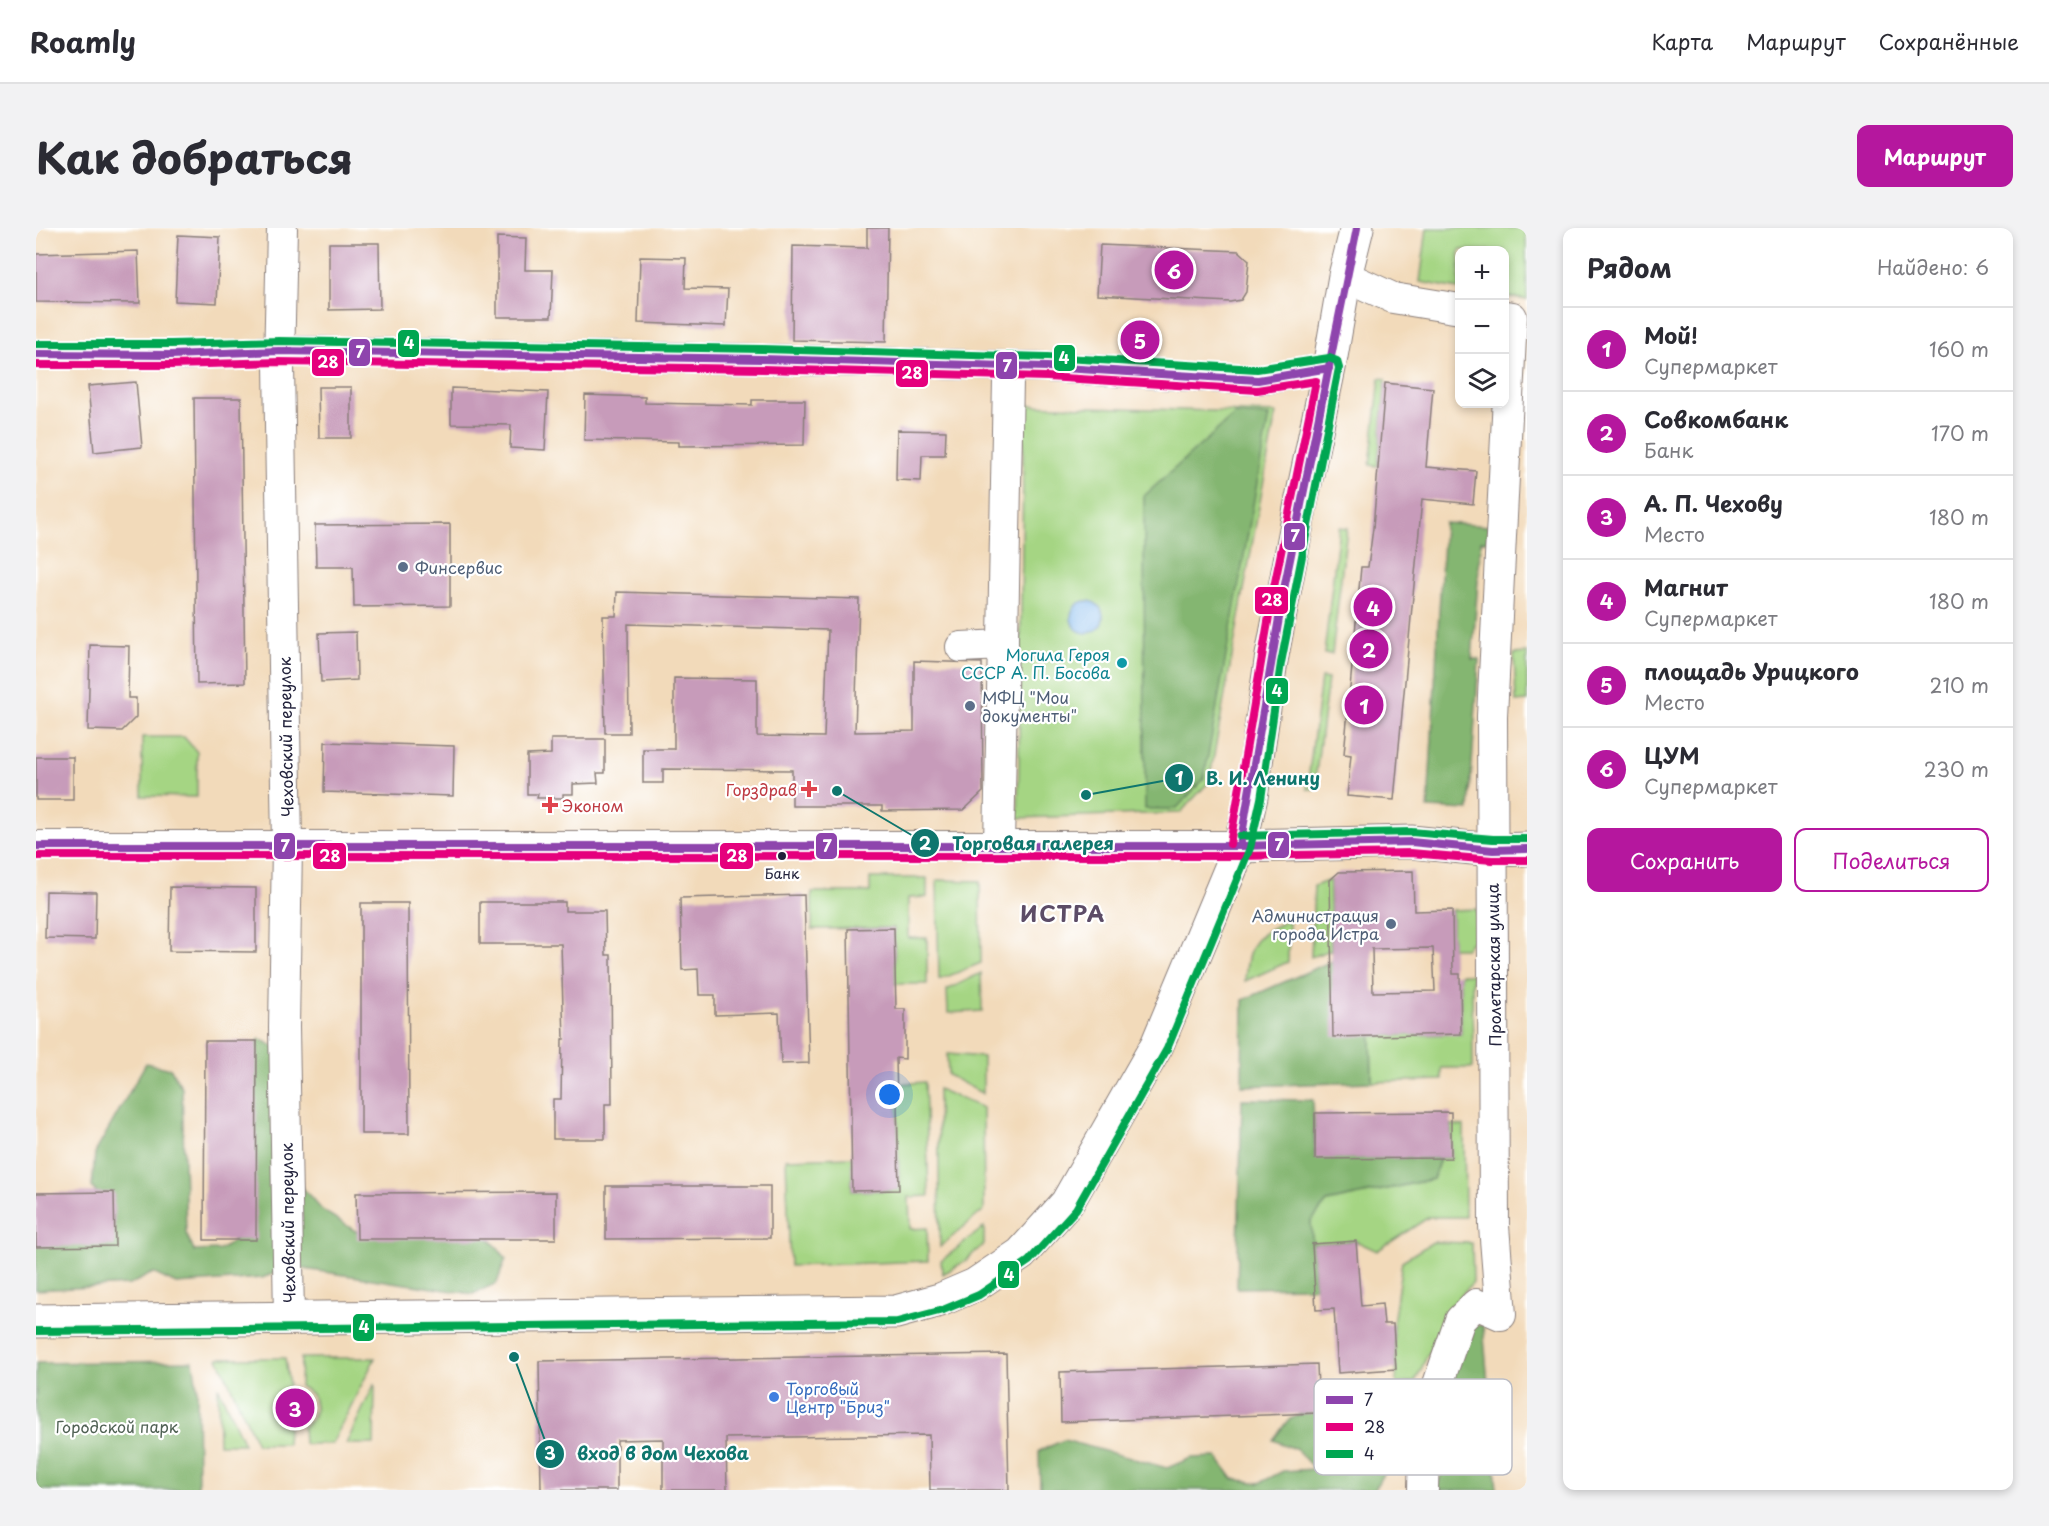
<!DOCTYPE html>
<html lang="ru">
<meta charset="utf-8">
<style>
:root{--surface:#fff;--page:#f2f2f3;--text:#2b2b33;--muted:#7c7c81;--line:#e1e1e2;--accent:#b5179e}
body{margin:0;font-family:"Playpen Sans",sans-serif;background:var(--page);color:var(--text)}
.controls{position:absolute;right:18px;top:18px;display:grid;overflow:hidden;border-radius:12px;box-shadow:0 3px 9px #0003}
.controls button{width:54px;height:54px;display:grid;place-items:center;padding:0;border:0;border-bottom:2px solid var(--line);background:var(--surface);color:var(--text);font:30px sans-serif}
.you{position:absolute;left:854px;top:867px;width:21px;height:21px;margin:-15px;border:4px solid #fff;border-radius:50%;background:#1a73e8;box-shadow:0 0 0 9px #1a73e833}
.badge{display:grid;place-items:center;width:39px;height:39px;border-radius:50%;background:var(--accent);color:#fff;font-size:20px;font-weight:700}
.pin{position:absolute;translate:-50% -50%;border:3px solid #fff;box-shadow:0 2px 6px #0006}
.list{margin:0;padding:0;list-style:none}
h2{display:flex;justify-content:space-between;align-items:center;height:78px;margin:0;padding:0 24px;font-size:26px}
h2 small{font-size:20px;font-weight:400;color:var(--muted)}
.list li{display:grid;grid-template-columns:39px 1fr auto;gap:18px;align-items:center;box-sizing:border-box;height:84px;padding:0 24px;border-top:2px solid var(--line)}
.list b{display:block;font-size:22px;white-space:nowrap}
.list p{margin:0;font-size:20px;white-space:nowrap;color:var(--muted)}
.list em{font-size:20px;font-style:normal;color:var(--muted)}
.actions{display:flex;gap:12px;padding:18px 24px}
.actions a{flex:1;padding:14px 0;border:2px solid var(--accent);border-radius:12px;text-align:center;font-size:21px;color:var(--accent)}
.actions .main{background:var(--accent);color:#fff}
.icon{flex:none;width:33px;height:33px;fill:none;stroke:currentColor;stroke-width:2;stroke-linecap:round;stroke-linejoin:round}
.map{position:relative;flex:none;width:1491px;height:1262px;overflow:hidden;border-radius:12px}
header{display:flex;align-items:center;gap:36px;box-sizing:border-box;height:84px;padding:0 30px;background:var(--surface);border-bottom:2px solid var(--line)}
header strong{font-size:28px}
nav{display:flex;gap:33px;margin-inline-start:auto;font-size:21px}
.intro{display:flex;align-items:center;justify-content:space-between;box-sizing:border-box;height:144px;padding:0 36px}
h1{margin:0;font-size:42px}
.button{padding:15px 27px;border-radius:12px;background:var(--accent);color:#fff;font-size:21px;font-weight:700}
main{display:flex;gap:36px;padding:0 36px}
aside{flex:1;background:var(--surface);border-radius:12px;box-shadow:0 3px 9px #0003}
.map>svg:first-child{display:block}
.green{fill:#a5d583;stroke:#647c5f;stroke-width:1.5}
.forest{fill:#84b671;stroke:#536c56;stroke-width:1.5}
.water{fill:#79b4eb;stroke:#4e6b93;stroke-width:1.5}
.building{fill:#c79bba;fill-rule:evenodd}
.lines{fill:none;stroke-linecap:round;stroke-linejoin:round}
.street-casing{stroke:#8a7e7a;stroke-width:32}
.secondary-casing{stroke:#8a7e7a;stroke-width:35}
.primary-casing{stroke:#8a7e7a;stroke-width:35}
.street{stroke:#fff;stroke-width:30}
.secondary{stroke:#fff;stroke-width:33}
.primary{stroke:#fff;stroke-width:33}
.bus-1-casing{stroke:#fff;stroke-width:12}
.bus-2-casing{stroke:#fff;stroke-width:12}
.bus-3-casing{stroke:#fff;stroke-width:12}
.bus-1{stroke:#8e44ad;stroke-width:8}
.bus-2{stroke:#e5007d;stroke-width:8}
.bus-3{stroke:#00a651;stroke-width:8}
.service-dot{fill:#5c6f8a;stroke:#fff;stroke-width:2}
.culture-dot{fill:#0f9aa8;stroke:#fff;stroke-width:2}
.health-dot{fill:#e0444e;stroke:#fff;stroke-width:2}
.bus-dot{fill:#22223b;stroke:#fff;stroke-width:2}
.shop-dot{fill:#3f7fe0;stroke:#fff;stroke-width:2}
.labels{text-anchor:middle;dominant-baseline:central;stroke-width:4.5;stroke-linejoin:round;paint-order:stroke}
.bus-label{font-size:14px;fill:#22223b;stroke:#fff}
.service-label{font-size:16px;fill:#4e5e75;stroke:#fff;text-anchor:start}
.culture-label{font-size:16px;fill:#0d838f;stroke:#fff;text-anchor:end}
.street-label{font-size:16px;fill:#22223b;stroke:#fff}
.health-label{font-size:16px;fill:#be3a42;stroke:#fff;text-anchor:end}
.shop-label{font-size:16px;fill:#366cbe;stroke:#fff;text-anchor:start}
.park-label{font-size:16px;fill:#506154;stroke:#fff}
.district-label{font-size:22px;font-weight:bold;letter-spacing:1.5px;fill:#5c4c67;stroke:#fff}
.key{fill:#fff;stroke:#bdbdc4;stroke-width:1.5}
.key-label{font-size:16px;fill:#22223b}
.leader{fill:none;stroke:#0f766e;stroke-width:2}
.callout-dot{fill:#0f766e;stroke:#fff;stroke-width:2}
.mark-label{font-size:18px;text-anchor:middle;font-weight:bold;fill:#fff}
.callout-label{font-size:18px;text-anchor:middle;font-weight:bold;fill:#0f766e;stroke:#fff;stroke-width:4.5;stroke-linejoin:round;paint-order:stroke}
.line-badge{stroke:#fff;stroke-width:2}
.badge-label{font-size:16px;text-anchor:middle;font-weight:bold;fill:#fff}
</style>
<header>
<strong>Roamly</strong>
<nav><a>Карта</a><a>Маршрут</a><a>Сохранённые</a></nav>
</header>
<div class="intro"><h1>Как добраться</h1><a class="button">Маршрут</a></div>
<main>
<div class="map">
<svg width="1491" height="1262" viewBox="0 0 1491 1262">
<rect width="100%" height="100%" fill="#fff"/>
<filter id="ink" filterUnits="userSpaceOnUse"><feTurbulence type="fractalNoise" baseFrequency=".0167" numOctaves="2"/><feDisplacementMap in="SourceGraphic" scale="12" xChannelSelector="R" yChannelSelector="G"/><feConvolveMatrix kernelMatrix="1 2 1 2 8 2 1 2 1" color-interpolation-filters="sRGB"/></filter>
<filter id="wash" filterUnits="userSpaceOnUse"><feTurbulence type="fractalNoise" baseFrequency=".008" numOctaves="4" result="noise"/><feDisplacementMap in="SourceGraphic" scale="24" xChannelSelector="R" yChannelSelector="G"/><feGaussianBlur stdDeviation="1.35" result="paint"/><feColorMatrix in="noise" values="0 0 0 0 0 0 0 0 0 0 0 0 0 0 0 0 0 1.4 0 .05"/><feComposite in="paint" operator="in"/></filter>
<g filter="url(#wash)">
<rect width="100%" height="100%" fill="#f2daba"/>
<g class="green">
<polygon points="1391,0 1490,0 1491,72 1469,68 1468,22 1424,22 1423,61 1384,54"/>
<polygon points="1344,150 1350,151 1342,238 1334,237"/>
<polygon points="988,177 1240,185 1173,554 1144,585 982,590"/>
<polygon points="1303,299 1311,300 1296,426 1288,426"/>
<polygon points="1491,425 1491,473 1480,474 1478,426"/>
<polygon points="1285,450 1292,451 1278,561 1271,561"/>
<polygon points="106,509 148,509 161,524 161,569 106,568"/>
<polygon points="834,650 891,650 891,669 872,670 872,710 891,710 891,756 859,756 858,700 776,701 776,664 834,664"/>
<polygon points="901,652 944,653 945,735 903,752"/>
<polygon points="1294,652 1295,722 1275,729 1278,658"/>
<polygon points="1441,681 1442,705 1430,720 1416,720 1416,682"/>
<path d="M 1253,692 L 1252,734 L 1209,753 C 1212,715 1218,707 1253,692 Z"/>
<polygon points="945,745 946,783 912,785 911,762"/>
<polygon points="1424,746 1436,746 1437,840 1406,840 1406,852 1336,854 1335,808 1425,806"/>
<polygon points="911,826 947,829 947,866 912,847"/>
<polygon points="889,854 893,968 873,969 874,1001 891,1000 892,1033 754,1038 750,931 816,929 816,963 863,962 861,856"/>
<polygon points="902,861 947,880 948,982 904,1019"/>
<polygon points="1415,897 1428,898 1429,989 1393,989 1341,1023 1320,1013 1276,1016 1275,993 1291,974 1397,951 1404,930 1415,930"/>
<polygon points="948,999 948,1016 928,1034 907,1046 905,1033"/>
<polygon points="1397,1014 1436,1015 1437,1054 1414,1079 1379,1154 1361,1156 1357,1096 1366,1033"/>
<polygon points="182,1130 249,1130 253,1158 241,1166 237,1181 244,1196 252,1200 251,1216 221,1216"/>
<path d="M 265,1130 L 339,1130 L 296,1216 L 268,1216 L 267,1199 C 281,1189 281,1181 276,1166 L 264,1158 Z"/>
<polygon points="339,1155 338,1216 310,1216"/>
<polygon points="182,1158 208,1216 183,1216"/>
</g>
<g class="forest">
<polygon points="1199,186 1233,188 1168,551 1140,581 1109,581 1108,268"/>
<polygon points="1408,295 1453,298 1451,313 1445,313 1436,431 1443,431 1433,582 1392,580"/>
<polygon points="1296,733 1335,808 1336,854 1206,858 1207,772"/>
<polygon points="224,811 239,819 265,958 286,982 321,1004 453,1010 470,1030 461,1055 437,1066 255,1039 226,1050 140,1056 117,1045 93,1057 0,1062 0,1015 72,980 56,959 59,925 110,835 135,841 146,860 150,1005 158,1023 184,1022 215,1001 213,821"/>
<polygon points="1206,871 1277,872 1279,930 1404,930 1397,951 1291,974 1275,993 1279,1059 1201,1060"/>
<polygon points="1447,1097 1461,1262 1400,1262 1417,1209 1401,1159 1426,1099"/>
<polygon points="157,1133 161,1159 162,1262 0,1262 0,1135"/>
<polygon points="1298,1172 1323,1173 1352,1216 1348,1244 1338,1262 1004,1262 1003,1223 1028,1212 1131,1240 1155,1230 1181,1229 1197,1251 1224,1255 1247,1243 1278,1241 1261,1222 1237,1212 1252,1192"/>
</g>
<circle class="water" cx="1051" cy="389" r="16"/>
<g id="blocks">
<g class="building">
<polygon points="831,0 852,0 850,114 756,112 757,18 831,20"/>
<polygon points="142,7 184,9 181,75 139,73"/>
<polygon points="461,9 490,10 489,42 517,42 515,89 461,89"/>
<polygon points="293,15 343,15 344,81 293,82"/>
<polygon points="1064,17 1203,23 1213,32 1210,64 1205,72 1194,74 1061,67"/>
<polygon points="102,23 104,75 0,74 0,26"/>
<polygon points="604,29 650,30 649,60 692,61 690,98 602,95"/>
<polygon points="100,154 106,219 58,224 52,158"/>
<polygon points="1349,155 1397,160 1390,239 1440,243 1437,276 1386,271 1358,572 1311,568 1315,527 1308,526 1325,339 1332,339 1337,300"/>
<polygon points="282,159 315,159 315,210 283,210"/>
<polygon points="415,160 512,164 509,222 474,220 475,197 415,196"/>
<polygon points="549,167 609,169 609,175 716,177 716,172 769,172 768,217 643,218 643,214 548,212"/>
<polygon points="158,170 205,170 209,455 161,456"/>
<polygon points="861,202 910,203 909,227 886,227 885,253 860,252"/>
<polygon points="414,296 414,378 318,379 317,339 280,339 279,297"/>
<polygon points="581,364 823,371 819,504 878,503 878,433 946,435 947,564 928,582 846,583 846,578 756,578 756,542 627,541 627,555 607,555 607,521 638,521 638,450 721,451 721,508 788,509 792,402 592,396 593,505 569,505 567,388 580,388"/>
<polygon points="320,404 321,452 285,454 283,405"/>
<polygon points="54,417 93,418 92,470 100,470 100,489 86,503 52,502"/>
<polygon points="515,511 569,511 569,545 561,545 562,555 537,556 537,566 527,566 527,570 501,570 502,566 491,566 491,527 515,526"/>
<polygon points="289,514 418,518 417,568 288,564"/>
<rect x="0" y="529" width="37" height="43"/>
<path d="M 1377,643 L 1378,683 L 1416,682 L 1417,746 L 1424,746 L 1425,806 L 1297,809 L 1294,652 L 1303,644 ZM 1397,720 L 1399,763 L 1337,764 L 1336,721 Z"/>
<polygon points="134,659 220,660 220,724 133,723"/>
<polygon points="10,663 60,664 59,711 9,710"/>
<polygon points="768,667 773,835 745,836 743,785 679,787 679,767 663,767 662,741 646,742 644,670"/>
<polygon points="444,674 529,674 529,683 569,683 570,727 575,727 576,876 569,876 569,911 517,911 517,871 525,871 526,811 528,811 525,716 444,716"/>
<polygon points="325,675 372,675 373,906 325,906"/>
<polygon points="858,700 860,781 869,781 869,831 860,830 863,962 816,963 812,701"/>
<polygon points="169,813 221,813 220,1012 168,1012"/>
<polygon points="1415,884 1415,930 1279,931 1279,885"/>
<polygon points="570,958 734,958 734,1010 570,1011"/>
<polygon points="78,964 79,1018 0,1019 0,965"/>
<polygon points="520,964 520,1011 321,1011 320,965"/>
<polygon points="1320,1013 1325,1078 1346,1076 1348,1096 1357,1096 1360,1141 1302,1145 1298,1081 1280,1082 1276,1016"/>
<polygon points="970,1126 973,1262 894,1262 893,1207 690,1210 691,1262 627,1262 627,1211 581,1212 581,1262 505,1262 503,1133"/>
<polygon points="1281,1136 1283,1185 1025,1194 1024,1144"/>
</g>
</g>
</g>
<g filter="url(#ink)">
<use href="#blocks" fill-opacity="0" stroke="#8a7e7a" stroke-width="1.5"/>
<g class="lines">
<defs>
<g id="street">
<polyline points="246,0 243,137 251,618 248,799 253,1090"/>
<polyline points="1309,48 1357,70 1424,81"/>
<polyline points="0,126 135,127 243,123 726,131 1011,139 1222,152 1293,140"/>
<polyline points="925,419 967,417"/>
<polyline points="0,618 1204,618"/>
<polyline points="963,618 972,151"/>
<polyline points="1387,1262 1388,1222 1401,1159 1424,1092 1440,1076 1465,1087 1458,998 1456,488 1476,89 1468,88"/>
</g>
<polyline id="secondary" points="1204,618 1375,614 1457,622 1491,621"/>
<polyline id="primary" points="0,1093 860,1084 904,1072 939,1057 985,1026 1031,975 1121,817 1204,618 1215,569 1235,433 1265,275 1293,140 1309,48 1321,0"/>
</defs>
<use href="#street" class="street-casing"/>
<use href="#secondary" class="secondary-casing"/>
<use href="#primary" class="primary-casing"/>
<use href="#street" class="street"/>
<use href="#secondary" class="secondary"/>
<use href="#primary" class="primary"/>
<defs>
<g id="bus-1">
<polyline points="0,126 135,127 243,123 726,131 1011,139 1222,152 1293,140"/>
<polyline points="0,618 1204,618 1375,614 1457,622 1491,621"/>
<polyline points="1204,618 1248,361 1321,0"/>
</g>
<g id="bus-2">
<polyline points="0,137 135,137 243,134 726,141 1011,149 1221,162 1280,153 1238,359 1194,616"/>
<polyline points="0,628 1204,628 1375,625 1456,632 1491,632"/>
</g>
<g id="bus-3">
<polyline points="0,116 135,116 243,113 726,121 1011,129 1221,141 1293,130 1301,133 1303,140 1245,435 1225,571 1214,620 1131,821 1040,981 993,1033 943,1067 907,1082 861,1094 0,1103"/>
<polyline points="1204,608 1375,604 1457,611 1491,611"/>
</g>
</defs>
<use href="#bus-1" class="bus-1-casing"/>
<use href="#bus-2" class="bus-2-casing"/>
<use href="#bus-3" class="bus-3-casing"/>
<use href="#bus-1" class="bus-1"/>
<use href="#bus-2" class="bus-2"/>
<use href="#bus-3" class="bus-3"/>
</g>
</g>
<g class="service-dot">
<circle cx="367" cy="339" r="6"/>
<circle cx="934" cy="478" r="6"/>
<circle cx="1355" cy="696" r="6"/>
</g>
<circle class="culture-dot" cx="1086" cy="435" r="6"/>
<g class="health-dot">
<path d="M770 552h6v6h6v6h-6v6h-6v-6h-6v-6h6z"/>
<path d="M511 568h6v6h6v6h-6v6h-6v-6h-6v-6h6z"/>
</g>
<circle class="bus-dot" cx="746" cy="628" r="5"/>
<circle class="shop-dot" cx="738" cy="1169" r="6"/>
<g class="labels">
<g class="bus-label">
<text x="746" y="645">Банк</text>
</g>
<g class="service-label">
<text x="379" y="339">Финсервис</text>
<text x="946" y="469">МФЦ "Мои<tspan x="946" dy="18">документы"</tspan></text>
<text x="1343" y="687" text-anchor="end">Администрация<tspan x="1343" dy="18">города Истра</tspan></text>
</g>
<g class="culture-label">
<text x="1074" y="426">Могила Героя<tspan x="1074" dy="18">СССР А. П. Босова</tspan></text>
</g>
<g class="street-label">
<text transform="translate(249 509) rotate(-91)">Чеховский переулок</text>
<text transform="translate(1457 737) rotate(-91)">Пролетарская улица</text>
<text transform="translate(251 995) rotate(-91)">Чеховский переулок</text>
</g>
<g class="health-label">
<text x="761" y="561">Горздрав</text>
<text x="526" y="577" text-anchor="start">Эконом</text>
</g>
<g class="shop-label">
<text x="750" y="1160">Торговый<tspan x="750" dy="18">Центр "Бриз"</tspan></text>
</g>
<g class="park-label">
<text x="81" y="1198">Городской парк</text>
</g>
<g class="district-label">
<text x="1027" y="684">ИСТРА</text>
</g>
</g>
<rect x="1278" y="1151" width="198" height="96" rx="9" class="key"/>
<rect x="1290" y="1168" width="27" height="8" fill="#8e44ad"/>
<rect x="1290" y="1195" width="27" height="8" fill="#e5007d"/>
<rect x="1290" y="1222" width="27" height="8" fill="#00a651"/>
<g class="key-label">
<text x="1328" y="1178">7</text>
<text x="1328" y="1205">28</text>
<text x="1328" y="1232">4</text>
</g>
<path class="leader" d="M1050 567L1143 550M801 563L889 615M478 1129L514 1226"/>
<g class="callout-dot">
<circle cx="1050" cy="567" r="6"/>
<circle cx="801" cy="563" r="6"/>
<circle cx="478" cy="1129" r="6"/>
<circle cx="1143" cy="550" r="15"/>
<circle cx="889" cy="615" r="15"/>
<circle cx="514" cy="1226" r="15"/>
</g>
<g class="mark-label">
<text x="1143" y="557">1</text>
<text x="889" y="622">2</text>
<text x="514" y="1232">3</text>
</g>
<g class="callout-label">
<text x="1227" y="557">В. И. Ленину</text>
<text x="997" y="622">Торговая галерея</text>
<text x="627" y="1232">вход в дом Чехова</text>
</g>
<g class="line-badge">
<rect x="361" y="101" width="23" height="29" rx="6" fill="#00a651"/>
<rect x="312" y="110" width="23" height="29" rx="6" fill="#8e44ad"/>
<rect x="1017" y="116" width="23" height="28" rx="6" fill="#00a651"/>
<rect x="275" y="120" width="34" height="29" rx="6" fill="#e5007d"/>
<rect x="959" y="123" width="23" height="29" rx="6" fill="#8e44ad"/>
<rect x="859" y="131" width="34" height="29" rx="6" fill="#e5007d"/>
<rect x="1247" y="294" width="23" height="29" rx="6" fill="#8e44ad"/>
<rect x="1218" y="358" width="35" height="29" rx="6" fill="#e5007d"/>
<rect x="1229" y="449" width="24" height="28" rx="6" fill="#00a651"/>
<rect x="1231" y="603" width="23" height="28" rx="6" fill="#8e44ad"/>
<rect x="237" y="604" width="23" height="28" rx="6" fill="#8e44ad"/>
<rect x="779" y="604" width="23" height="28" rx="6" fill="#8e44ad"/>
<rect x="276" y="614" width="35" height="28" rx="6" fill="#e5007d"/>
<rect x="683" y="614" width="35" height="28" rx="6" fill="#e5007d"/>
<rect x="961" y="1032" width="23" height="29" rx="6" fill="#00a651"/>
<rect x="316" y="1085" width="23" height="29" rx="6" fill="#00a651"/>
</g>
<g class="badge-label">
<text x="373" y="121">4</text>
<text x="324" y="130">7</text>
<text x="1028" y="136">4</text>
<text x="292" y="140">28</text>
<text x="971" y="144">7</text>
<text x="876" y="151">28</text>
<text x="1259" y="314">7</text>
<text x="1236" y="378">28</text>
<text x="1241" y="469">4</text>
<text x="1243" y="623">7</text>
<text x="249" y="624">7</text>
<text x="791" y="624">7</text>
<text x="294" y="634">28</text>
<text x="701" y="634">28</text>
<text x="973" y="1053">4</text>
<text x="328" y="1105">4</text>
</g>
</svg>
<div class="controls">
<button>+</button>
<button>−</button>
<button><svg class="icon" aria-label="layers" viewBox="0 0 24 24"><path d="M12 4l9 5-9 5-9-5zM3 14l9 5 9-5"/></svg></button>
</div>
<div class="you"></div>
<div class="pin badge" style="left:1328px;top:477px">1</div>
<div class="pin badge" style="left:1333px;top:421px">2</div>
<div class="pin badge" style="left:259px;top:1180px">3</div>
<div class="pin badge" style="left:1337px;top:379px">4</div>
<div class="pin badge" style="left:1104px;top:112px">5</div>
<div class="pin badge" style="left:1138px;top:42px">6</div>
</div>
<aside>
<h2>Рядом<small>Найдено: 6</small></h2>
<ul class="list">
<li><span class="badge">1</span><div><b>Мой!</b><p>Супермаркет</p></div><em>160 m</em></li>
<li><span class="badge">2</span><div><b>Совкомбанк</b><p>Банк</p></div><em>170 m</em></li>
<li><span class="badge">3</span><div><b>А. П. Чехову</b><p>Место</p></div><em>180 m</em></li>
<li><span class="badge">4</span><div><b>Магнит</b><p>Супермаркет</p></div><em>180 m</em></li>
<li><span class="badge">5</span><div><b>площадь Урицкого</b><p>Место</p></div><em>210 m</em></li>
<li><span class="badge">6</span><div><b>ЦУМ</b><p>Супермаркет</p></div><em>230 m</em></li>
</ul>
<div class="actions"><a class="main">Сохранить</a><a>Поделиться</a></div>
</aside>
</main>
